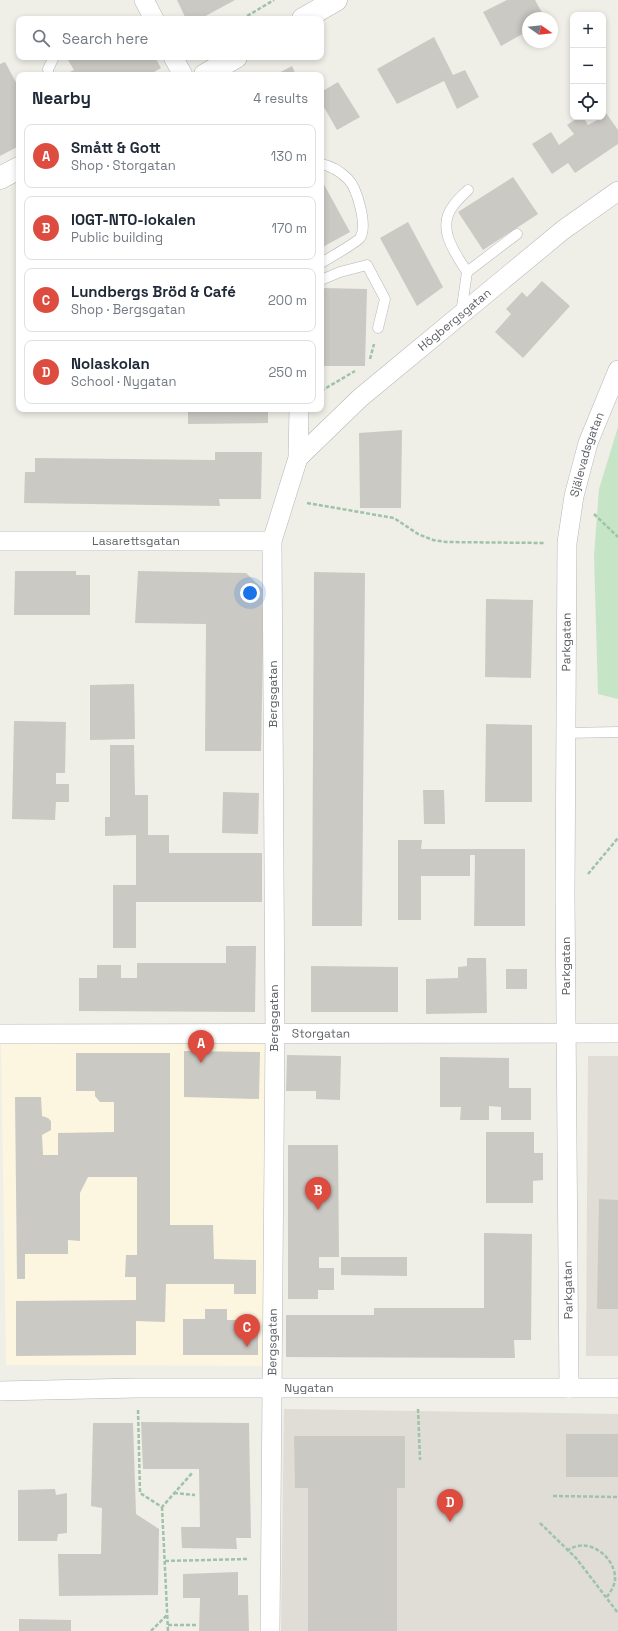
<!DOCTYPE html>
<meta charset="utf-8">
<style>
:root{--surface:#fff;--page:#f6f6f7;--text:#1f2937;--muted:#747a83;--line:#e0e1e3;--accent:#dd4c3f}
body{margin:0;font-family:"Space Grotesk",sans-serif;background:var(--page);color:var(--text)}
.controls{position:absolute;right:12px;top:12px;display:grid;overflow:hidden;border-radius:8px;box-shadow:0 2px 6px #0003}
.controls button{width:36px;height:36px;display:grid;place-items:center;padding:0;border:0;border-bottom:1px solid var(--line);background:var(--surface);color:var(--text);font:20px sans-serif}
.compass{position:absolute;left:522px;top:12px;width:36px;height:36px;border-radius:50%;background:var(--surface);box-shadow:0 2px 6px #0003;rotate:104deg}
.you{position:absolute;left:250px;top:593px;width:14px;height:14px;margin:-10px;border:3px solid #fff;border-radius:50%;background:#1a73e8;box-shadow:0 0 0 6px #1a73e833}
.badge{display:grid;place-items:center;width:26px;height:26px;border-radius:50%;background:var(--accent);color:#fff;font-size:13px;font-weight:700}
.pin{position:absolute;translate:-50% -33px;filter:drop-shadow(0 1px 2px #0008)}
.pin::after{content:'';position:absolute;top:21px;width:14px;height:12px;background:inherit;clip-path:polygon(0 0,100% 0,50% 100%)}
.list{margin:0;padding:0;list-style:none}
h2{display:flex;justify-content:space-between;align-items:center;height:52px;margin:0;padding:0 16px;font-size:17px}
h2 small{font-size:13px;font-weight:400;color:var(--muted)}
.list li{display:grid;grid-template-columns:26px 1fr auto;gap:12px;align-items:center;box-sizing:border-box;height:64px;margin:0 8px 8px;padding:0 8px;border:1px solid var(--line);border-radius:8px}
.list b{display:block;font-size:15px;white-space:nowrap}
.list p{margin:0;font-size:13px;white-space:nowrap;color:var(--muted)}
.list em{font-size:13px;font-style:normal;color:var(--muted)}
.icon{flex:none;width:22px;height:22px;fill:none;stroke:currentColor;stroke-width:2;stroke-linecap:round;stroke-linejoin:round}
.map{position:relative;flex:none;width:618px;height:1631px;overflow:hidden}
.search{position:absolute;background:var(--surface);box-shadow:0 2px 6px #0003;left:16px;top:16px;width:308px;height:44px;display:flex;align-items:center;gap:10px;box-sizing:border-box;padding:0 14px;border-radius:8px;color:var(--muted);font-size:15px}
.panel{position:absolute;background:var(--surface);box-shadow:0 2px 6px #0003;left:16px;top:72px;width:308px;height:340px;border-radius:8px}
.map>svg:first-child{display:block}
.commercial{fill:#fcf5e0}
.education{fill:#dfddd5}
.green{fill:#c6e5c6}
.building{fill:#cbc9c4}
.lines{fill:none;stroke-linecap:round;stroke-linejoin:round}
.service-casing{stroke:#b4b7ba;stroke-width:11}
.minor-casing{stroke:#b4b7ba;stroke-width:20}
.tertiary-casing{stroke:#b4b7ba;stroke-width:23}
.path{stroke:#9ec3a8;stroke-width:2.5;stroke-dasharray:4 2;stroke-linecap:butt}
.service{stroke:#fff;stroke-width:10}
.minor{stroke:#fff;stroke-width:19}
.tertiary{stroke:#fff;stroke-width:22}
.labels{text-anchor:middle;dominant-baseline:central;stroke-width:3.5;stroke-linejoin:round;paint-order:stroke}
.street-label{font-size:12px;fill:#5e6266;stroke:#fff}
</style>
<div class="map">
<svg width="618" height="1631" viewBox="0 0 618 1631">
<rect width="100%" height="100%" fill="#efeee7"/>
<polygon class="commercial" points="1,1042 269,1043 267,1366 6,1365"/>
<g class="education">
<polygon points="588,1056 618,1056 618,1356 586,1356"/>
<polygon points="284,1409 618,1414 618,1631 281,1631"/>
</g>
<polygon class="green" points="618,427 618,699 598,694 594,556 599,489"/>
<g class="building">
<polygon points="177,0 235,0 200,19 186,19"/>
<polygon points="507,0 535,0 545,18 528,18 528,31 501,46 483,12"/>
<polygon points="434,37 453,75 465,70 479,97 457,109 444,81 397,104 377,69"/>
<polygon points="73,57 155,57 161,68 149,75 63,75 74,70 68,60"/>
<polygon points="5,62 19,88 19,146 0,156 0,64"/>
<polygon points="292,66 296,75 275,75"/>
<polygon points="338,82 360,117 337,130 321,102 321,92"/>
<polygon points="606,113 618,130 618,144 575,173 568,163 552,174 532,144 551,132 559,145 574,134 567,125 579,117 583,117 588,125 603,117"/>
<polygon points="513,177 538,214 483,250 458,212"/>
<polygon points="321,179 350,232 321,248"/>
<polygon points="408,222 443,287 417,306 380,238"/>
<polygon points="542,281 570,306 523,358 495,332 511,314 506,309 522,292 527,297"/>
<polygon points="322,288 367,289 365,366 321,366"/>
<rect x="16" y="325" width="3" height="74"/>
<polygon points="188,409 268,409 268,423 188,424"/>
<polygon points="402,430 401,508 360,508 359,433"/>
<polygon points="215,452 262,452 261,499 219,499 220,506 24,503 25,472 35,472 35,458 215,460"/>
<polygon points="15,571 76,571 76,575 90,575 90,615 14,615"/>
<polygon points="138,571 246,573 264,590 261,751 205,751 206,624 135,623"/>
<polygon points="314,572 365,573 362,926 312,926"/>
<polygon points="486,599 533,600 531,678 485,677"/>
<polygon points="134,684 135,739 90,740 90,685"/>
<polygon points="14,721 66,722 65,773 56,773 56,784 69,784 69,802 56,802 55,820 12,819"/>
<polygon points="486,724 532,725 532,802 485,802"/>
<polygon points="110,745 134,745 135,795 148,795 148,835 169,835 169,853 262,853 262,902 136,902 136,948 113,948 113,885 136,885 136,835 105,836 105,817 110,817"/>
<polygon points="423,790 444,790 445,824 424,824"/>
<polygon points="223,792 259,793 258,834 222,833"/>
<polygon points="398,840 422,840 421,849 525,849 525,926 474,926 475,855 470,855 470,876 421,876 421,920 398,920"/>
<polygon points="226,946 256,946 255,1012 79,1011 79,978 97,978 97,965 121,965 121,978 137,978 137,963 226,963"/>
<polygon points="467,958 486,958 487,1013 426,1014 426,979 458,978 458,967 467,966"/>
<polygon points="311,966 398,967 398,1012 311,1012"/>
<rect x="506" y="969" width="21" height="20"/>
<polygon points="184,1051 260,1052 259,1099 184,1097"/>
<polygon points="76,1053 170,1053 170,1225 213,1225 214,1259 256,1260 256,1294 234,1294 234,1284 166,1284 165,1322 136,1321 136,1355 16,1356 16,1301 136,1300 136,1277 125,1277 126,1255 137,1255 137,1177 88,1177 80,1193 80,1241 68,1240 68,1254 25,1254 25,1279 17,1279 15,1097 41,1097 42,1116 48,1118 51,1121 51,1130 42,1135 43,1155 58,1155 58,1133 114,1132 114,1102 100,1102 95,1096 95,1091 76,1091"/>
<polygon points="287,1055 341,1056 340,1100 316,1099 316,1091 286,1091"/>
<polygon points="440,1057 509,1058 509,1088 531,1088 531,1120 501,1120 501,1107 489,1106 489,1120 460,1120 461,1107 440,1107"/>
<polygon points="486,1132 534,1132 534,1153 543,1153 543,1180 533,1181 533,1203 486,1203"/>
<polygon points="288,1145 338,1145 339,1257 319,1257 319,1268 334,1268 334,1290 318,1290 318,1299 288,1299"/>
<polygon points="599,1199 618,1200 618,1309 597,1309"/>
<polygon points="484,1233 532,1234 531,1340 514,1340 515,1358 286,1357 286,1315 374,1315 374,1308 484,1308"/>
<polygon points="341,1257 407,1257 407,1276 341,1275"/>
<polygon points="205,1309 227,1309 227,1320 258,1320 258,1355 183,1355 183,1319 205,1319"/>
<polygon points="141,1422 249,1423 251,1538 236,1538 237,1549 182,1548 181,1527 200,1527 199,1469 143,1469"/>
<polygon points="93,1423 133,1423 136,1514 159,1529 158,1595 59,1596 58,1554 101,1554 102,1508 91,1506"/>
<rect x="566" y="1434" width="52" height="43"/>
<polygon points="294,1436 405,1436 405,1488 397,1488 397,1631 308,1631 308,1488 295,1488"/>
<polygon points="55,1489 56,1495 67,1493 67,1533 58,1534 57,1541 18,1541 18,1490"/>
<polygon points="238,1572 238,1595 248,1595 249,1631 199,1631 200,1598 183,1598 183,1574"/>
<polygon points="19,1619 71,1620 71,1631 19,1631"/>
</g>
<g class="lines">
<defs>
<g id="service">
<polyline points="49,75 48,69 54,57"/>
<path d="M 321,164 C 331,166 341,172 348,179 C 357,188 368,226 360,238 C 356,243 329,258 321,263"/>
<path d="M 468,190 C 463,195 457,200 453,206 C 436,228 455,253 467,272 L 517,234"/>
<polyline points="321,280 340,272 367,265 385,299 378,328"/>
<polyline points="461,314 467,272"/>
<polyline points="565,733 618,732"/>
</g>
<g id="minor">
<polyline points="144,0 154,19"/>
<polyline points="173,57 183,75"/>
<path id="s1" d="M 298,458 L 360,398 L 563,230 L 618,191"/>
<path id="s2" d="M 0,541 L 272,541"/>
<path id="s3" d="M 0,1034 L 618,1033"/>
<path id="s4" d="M 569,1388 L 565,895 L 567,543 L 574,496 L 588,443 L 618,370"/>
<path id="s5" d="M 0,1391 L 137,1388 L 618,1388"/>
<path id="s6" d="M 270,1631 L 275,1033 L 272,541 L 298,458 L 299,409"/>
</g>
<g id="tertiary">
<polyline points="303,19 336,0"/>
<polyline points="205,75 236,57"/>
<polyline points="0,178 19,168"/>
</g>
</defs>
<use href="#service" class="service-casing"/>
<use href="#minor" class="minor-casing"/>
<use href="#tertiary" class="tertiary-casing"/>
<g class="path">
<polyline points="242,19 274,0"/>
<polyline points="370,359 374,344"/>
<polyline points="321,391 355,371"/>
<polyline points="307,503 394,518 418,534 433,540 446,542 544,543"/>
<polyline points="594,514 618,537"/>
<polyline points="588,874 618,838"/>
<polyline points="418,1409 420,1460"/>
<polyline points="138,1410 140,1493 162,1507 193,1472"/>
<polyline points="174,1493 195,1495"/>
<polyline points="553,1496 618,1497"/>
<polyline points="162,1507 168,1631"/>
<polyline points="540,1523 576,1558 618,1613"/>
<path d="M 567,1551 C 587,1535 616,1557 615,1579 C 615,1585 610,1593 606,1598"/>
<polyline points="165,1561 248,1559"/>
<polyline points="168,1625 196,1625"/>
<polyline points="151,1631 167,1615"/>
</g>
<use href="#service" class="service"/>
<use href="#minor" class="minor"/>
<use href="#tertiary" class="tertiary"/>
</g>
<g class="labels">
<g class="street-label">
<text stroke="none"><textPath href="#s1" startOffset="209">Högbergsgatan</textPath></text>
<text stroke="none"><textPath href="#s4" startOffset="936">Själevadsgatan</textPath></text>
<text stroke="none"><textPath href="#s2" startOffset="136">Lasarettsgatan</textPath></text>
<text stroke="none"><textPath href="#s4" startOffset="746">Parkgatan</textPath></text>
<text transform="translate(273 694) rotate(-90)">Bergsgatan</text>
<text transform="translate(566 966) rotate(-90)">Parkgatan</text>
<text transform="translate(274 1018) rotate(-90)">Bergsgatan</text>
<text stroke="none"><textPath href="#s3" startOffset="321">Storgatan</textPath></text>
<text transform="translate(568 1290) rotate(-91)">Parkgatan</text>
<text stroke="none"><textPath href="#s6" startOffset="289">Bergsgatan</textPath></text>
<text stroke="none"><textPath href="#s5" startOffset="309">Nygatan</textPath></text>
</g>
</g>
</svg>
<div class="controls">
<button>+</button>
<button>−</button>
<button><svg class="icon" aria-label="locate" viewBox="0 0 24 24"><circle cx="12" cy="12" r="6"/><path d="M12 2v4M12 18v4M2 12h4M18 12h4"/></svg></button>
</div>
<svg class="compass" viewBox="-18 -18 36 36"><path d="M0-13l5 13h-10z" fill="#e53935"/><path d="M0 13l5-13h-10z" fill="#747a83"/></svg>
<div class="you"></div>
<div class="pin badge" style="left:201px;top:1063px">A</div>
<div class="pin badge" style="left:318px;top:1210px">B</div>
<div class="pin badge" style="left:247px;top:1347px">C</div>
<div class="pin badge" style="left:450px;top:1522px">D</div>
<div class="search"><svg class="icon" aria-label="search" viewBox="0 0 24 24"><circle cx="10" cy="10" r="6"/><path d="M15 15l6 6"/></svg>Search here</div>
<section class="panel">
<h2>Nearby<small>4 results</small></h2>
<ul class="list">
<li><span class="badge">A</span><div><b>Smått &amp; Gott</b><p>Shop · Storgatan</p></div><em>130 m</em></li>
<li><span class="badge">B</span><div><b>IOGT-NTO-lokalen</b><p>Public building</p></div><em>170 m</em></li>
<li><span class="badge">C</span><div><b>Lundbergs Bröd &amp; Café</b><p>Shop · Bergsgatan</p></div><em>200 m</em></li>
<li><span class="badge">D</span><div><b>Nolaskolan</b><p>School · Nygatan</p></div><em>250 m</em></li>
</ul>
</section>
</div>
